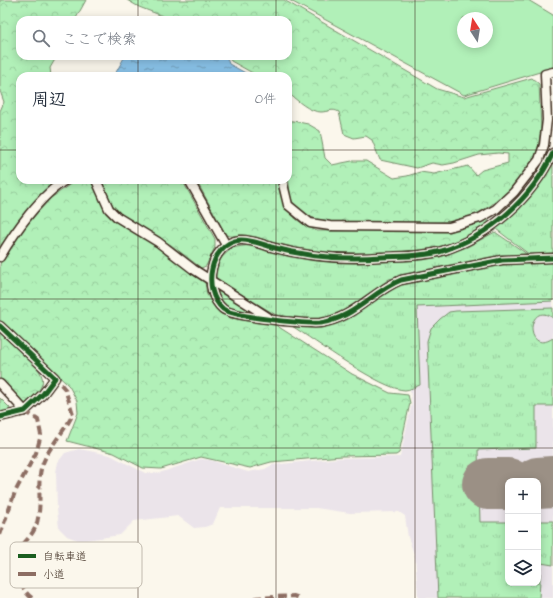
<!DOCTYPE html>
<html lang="ja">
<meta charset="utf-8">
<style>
:root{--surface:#fff;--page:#f6f6f7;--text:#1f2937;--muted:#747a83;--line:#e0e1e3}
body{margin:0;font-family:"Architects Daughter","Klee One",sans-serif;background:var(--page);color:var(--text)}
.controls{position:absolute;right:12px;bottom:12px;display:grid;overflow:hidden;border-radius:8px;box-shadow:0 2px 10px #0003}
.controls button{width:36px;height:36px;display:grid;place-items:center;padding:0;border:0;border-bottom:1px solid var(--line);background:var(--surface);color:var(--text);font:20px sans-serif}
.compass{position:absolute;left:457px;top:12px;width:36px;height:36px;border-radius:50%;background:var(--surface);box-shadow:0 2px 10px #0003;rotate:348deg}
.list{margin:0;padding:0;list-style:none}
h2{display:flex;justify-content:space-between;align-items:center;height:52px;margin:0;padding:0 16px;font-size:17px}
h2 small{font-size:13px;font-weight:400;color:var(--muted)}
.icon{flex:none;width:22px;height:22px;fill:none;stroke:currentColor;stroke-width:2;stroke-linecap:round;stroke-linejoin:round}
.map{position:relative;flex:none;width:553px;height:598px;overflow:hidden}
.search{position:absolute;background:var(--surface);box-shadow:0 2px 10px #0003;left:16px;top:16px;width:276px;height:44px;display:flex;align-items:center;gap:10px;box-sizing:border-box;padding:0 14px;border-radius:12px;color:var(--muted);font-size:15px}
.panel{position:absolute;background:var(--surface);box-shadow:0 2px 10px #0003;left:16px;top:72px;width:276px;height:112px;border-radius:12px}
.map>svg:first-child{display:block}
.built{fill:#ebe4ea;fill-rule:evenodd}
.grass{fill:url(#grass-tufts);stroke:#768d6b}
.forest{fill:url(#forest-crowns);stroke:#768d6b}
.pitch{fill:#b1f0b8;stroke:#768d6b;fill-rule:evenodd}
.water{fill:url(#water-ripples);stroke:#6a8698}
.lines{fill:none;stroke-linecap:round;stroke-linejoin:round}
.runway{stroke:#9b9085;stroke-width:52}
.minor-casing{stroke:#3b2a1e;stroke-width:11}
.minor{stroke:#fbf7ec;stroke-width:8}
.quiet{stroke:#8d6e63;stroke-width:4;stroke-dasharray:8 4;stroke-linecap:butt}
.cycleway-casing{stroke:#fbf7ec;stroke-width:8}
.cycleway{stroke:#1b5e20;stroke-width:5}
.grid{fill:none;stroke:#3b2a1e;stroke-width:1;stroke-opacity:0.55}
.key{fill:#fbf7ec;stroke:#c1baae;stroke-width:1}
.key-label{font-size:11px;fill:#3b2a1e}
</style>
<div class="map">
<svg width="553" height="598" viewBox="0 0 553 598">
<defs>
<pattern id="grass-tufts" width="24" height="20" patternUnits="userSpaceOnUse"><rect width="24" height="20" fill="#b1f0b8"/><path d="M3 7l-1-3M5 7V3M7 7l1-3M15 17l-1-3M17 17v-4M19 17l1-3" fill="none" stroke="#99ce9e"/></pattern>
<pattern id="forest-crowns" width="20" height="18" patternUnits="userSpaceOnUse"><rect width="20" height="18" fill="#b1f0b8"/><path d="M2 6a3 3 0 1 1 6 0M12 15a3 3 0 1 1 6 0" fill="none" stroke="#99ce9e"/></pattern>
<pattern id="water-ripples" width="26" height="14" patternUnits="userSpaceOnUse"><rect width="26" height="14" fill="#8ac3e9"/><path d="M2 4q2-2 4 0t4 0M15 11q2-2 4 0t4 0" fill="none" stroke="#729fbc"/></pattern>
</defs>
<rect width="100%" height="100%" fill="#fbf7ec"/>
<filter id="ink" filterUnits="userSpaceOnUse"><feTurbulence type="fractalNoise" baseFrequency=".025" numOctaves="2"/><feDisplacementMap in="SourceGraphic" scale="8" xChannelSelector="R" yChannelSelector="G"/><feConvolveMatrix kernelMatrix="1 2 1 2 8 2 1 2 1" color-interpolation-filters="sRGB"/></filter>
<g filter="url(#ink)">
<path class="built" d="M 553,266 L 553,598 L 418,598 L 415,557 L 408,537 L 405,516 L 399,512 L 350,513 L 316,508 L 220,508 L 213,524 L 205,527 L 194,528 L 178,516 L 134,521 L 120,535 L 80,541 L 67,536 L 59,528 L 57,509 L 56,472 L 58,462 L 65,453 L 79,449 L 110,455 L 145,473 L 159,473 L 201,459 L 210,460 L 248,472 L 265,469 L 272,465 L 340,458 L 400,457 L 412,403 L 408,377 L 410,305 ZM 508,481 L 538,481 L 538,583 L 508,583 Z"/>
<g class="grass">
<polygon points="553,163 553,254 530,255 496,229 545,176"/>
<polygon points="495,232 527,254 501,256 389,279 350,309 328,317 311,320 276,315 214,278 214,272 221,258 232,248 248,245 316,260 387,261 437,256 467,247"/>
<path d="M 553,261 L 553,301 L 417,307 L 420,385 C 415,387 409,390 405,390 C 382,390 314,340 292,326 L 326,326 L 342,320 L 363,309 L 399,285 L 451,273 L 502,263 Z"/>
<path d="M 217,289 L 256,314 C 242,311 216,309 217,289 Z"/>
<path d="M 553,308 L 553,318 C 526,299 524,357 553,338 L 553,406 L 536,406 L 536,448 L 478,450 L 480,522 L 508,522 L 508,583 L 538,583 L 538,521 L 553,521 L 553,565 L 541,563 L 539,598 L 438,598 L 427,341 L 431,328 L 440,319 L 449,312 L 456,311 Z"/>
</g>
<g class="forest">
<polygon points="0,0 86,0 75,20 20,20 20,56 57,56 50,68 51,76 20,76 20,180 62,180 0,252 0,111 4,102 0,91"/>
<path d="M 127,0 L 284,0 L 437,89 L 464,97 L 532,78 L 539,84 L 541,129 L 538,149 L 531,166 L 508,191 L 490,206 L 473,216 L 451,222 L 334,224 C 320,220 302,217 293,203 C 286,191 288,137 288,120 L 308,124 L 320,131 L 325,158 L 332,165 L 352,161 L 366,161 L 394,178 L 407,176 L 420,172 L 434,174 L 468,166 L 476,175 L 482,170 L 508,163 L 508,154 L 498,153 L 479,155 L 454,163 L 443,165 L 432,163 L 417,168 L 380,160 L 372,140 L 366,136 L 354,138 L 344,134 L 339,112 C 332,108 328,112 321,112 C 309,112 297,100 288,93 L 288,76 L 258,76 L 231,61 L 229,56 L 288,56 L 288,20 L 173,20 L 139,7 Z"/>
<polygon points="76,180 92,180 110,217 123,226 162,248 205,282 207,295 220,311 230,318 271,322 352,374 390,393 408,395 410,403 399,453 396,455 342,456 271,462 250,468 201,457 161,469 143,468 114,453 67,441 78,413 77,401 69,386 0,320 0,264 5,255 29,222 51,198"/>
<polygon points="101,180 182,180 215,239 215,247 206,266 201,268 171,245 120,216 112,204"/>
<path d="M 196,180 L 277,180 C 283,209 290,219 317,231 L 458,229 L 487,220 L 491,222 C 483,227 474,234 466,239 C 434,255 356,258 321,253 C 295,250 271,242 247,236 C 240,234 234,238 226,235 Z"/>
<path d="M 0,331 C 10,340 48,370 42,384 C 39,393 31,399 24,405 L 0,380 Z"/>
<polygon points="0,398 10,408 9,412 0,413"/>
</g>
<path class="pitch" d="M 289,0 L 528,0 L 553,15 L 553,68 L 464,95 ZM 463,18 L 487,18 L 487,42 L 463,42 Z"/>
<polygon class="water" points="125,56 226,56 229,64 251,76 114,76"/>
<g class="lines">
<g class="runway">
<polyline points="538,483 553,482"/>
<polyline points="488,484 508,484"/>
</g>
<defs>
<g id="minor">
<path d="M 553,153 C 532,198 490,236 442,251 C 422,257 401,256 382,257 C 344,260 307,257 271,247 C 261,244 250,239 240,240 C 210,243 201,290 223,309 C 233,317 305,324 320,323 C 355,318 371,292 401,280 L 502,260 L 553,258"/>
<polyline points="96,180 109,209 117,217 158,242 193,269 268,317"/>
<polyline points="189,180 226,245"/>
<polyline points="282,180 288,205 310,223 330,226 449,227 480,218 496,209 514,192 539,160 544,145 547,120 545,74 553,72"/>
<path d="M 0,257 C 14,233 41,194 66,180"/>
<polyline points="0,326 55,378 43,394 25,411 0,417"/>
<polyline points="0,384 25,411"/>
</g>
</defs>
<use href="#minor" class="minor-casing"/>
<use href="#minor" class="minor"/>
<g class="quiet">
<polyline points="0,535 15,492 36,453 41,435 38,420 25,411"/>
<path d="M 32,598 C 26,594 21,585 19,578 C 8,542 34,545 38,518 C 42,501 36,480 43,463 C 50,445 65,431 73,414 L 65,389 L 55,378"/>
<polyline points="254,598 294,596 299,598"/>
</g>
<defs>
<g id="cycleway">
<path d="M 553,153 C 532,198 490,236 442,251 C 422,257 401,256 382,257 C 344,260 307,257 271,247 C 261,244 250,239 240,240 C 210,243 201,290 223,309 C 233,317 305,324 320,323 C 355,318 371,292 401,280 L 502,260 L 553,258"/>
<polyline points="0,326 55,378 43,394 25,411 0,417"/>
</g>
</defs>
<use href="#cycleway" class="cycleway-casing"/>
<use href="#cycleway" class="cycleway"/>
</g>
</g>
<path class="grid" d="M 138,0 L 138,20M 276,0 L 276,20M 415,0 L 415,598M 138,56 L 138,76M 276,56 L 276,76M 0,150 L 20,150M 288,150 L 553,150M 138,180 L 138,598M 276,180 L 276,598M 0,299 L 553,299M 0,448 L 553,448"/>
<rect x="10" y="542" width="132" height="46" rx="6" class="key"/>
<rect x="18" y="554" width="18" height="4" fill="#1b5e20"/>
<rect x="18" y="572" width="18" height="4" fill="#8d6e63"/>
<g class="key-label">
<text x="43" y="560">自転車道</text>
<text x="43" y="578">小道</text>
</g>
</svg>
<div class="controls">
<button>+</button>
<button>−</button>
<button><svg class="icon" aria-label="layers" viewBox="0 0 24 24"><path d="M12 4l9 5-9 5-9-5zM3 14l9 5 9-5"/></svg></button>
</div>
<svg class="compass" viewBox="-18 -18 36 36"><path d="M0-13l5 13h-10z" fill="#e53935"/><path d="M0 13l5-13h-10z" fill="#747a83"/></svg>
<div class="search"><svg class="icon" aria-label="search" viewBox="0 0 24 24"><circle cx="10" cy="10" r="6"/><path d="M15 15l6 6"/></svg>ここで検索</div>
<section class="panel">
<h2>周辺<small>0件</small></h2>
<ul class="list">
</ul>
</section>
</div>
